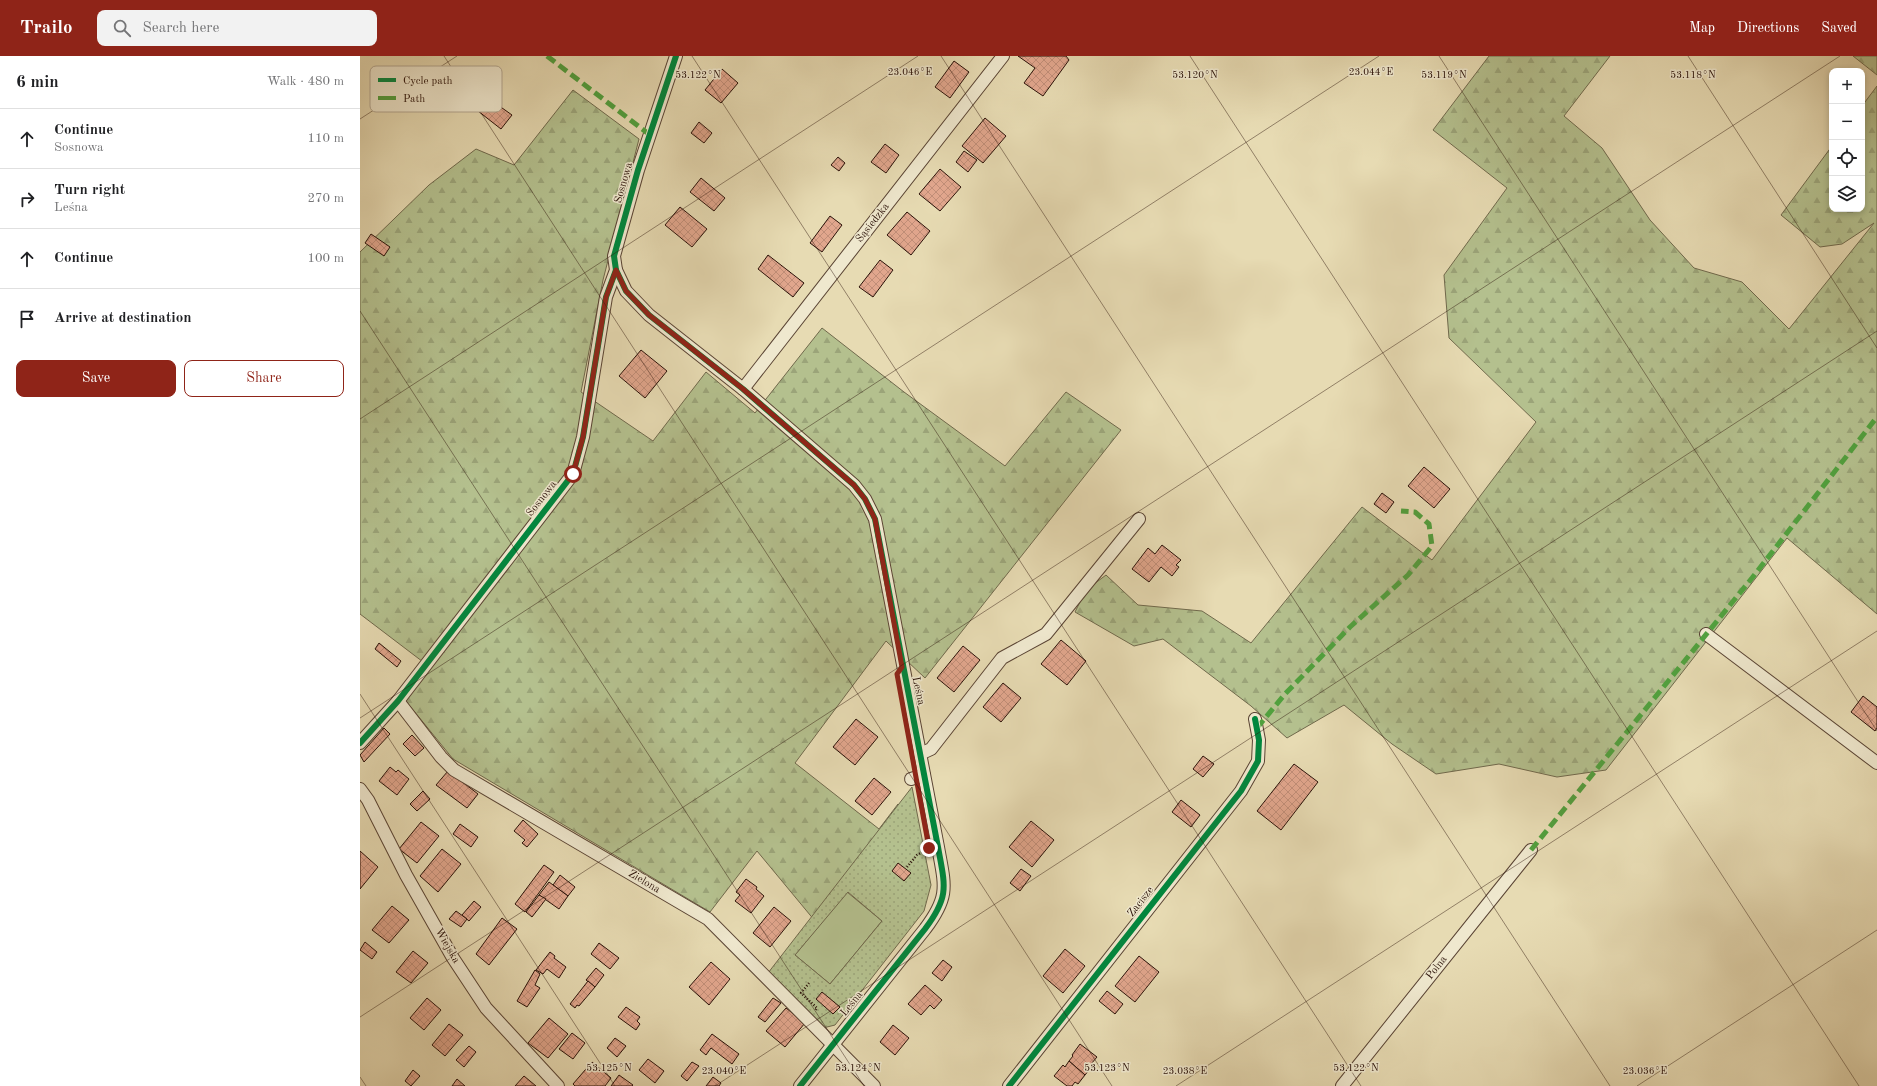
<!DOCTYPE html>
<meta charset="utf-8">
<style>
:root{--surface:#fff;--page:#f2f2f2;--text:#202124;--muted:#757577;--line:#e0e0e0;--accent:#8f2418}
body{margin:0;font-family:"Old Standard TT",serif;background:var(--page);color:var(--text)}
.controls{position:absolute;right:12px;top:12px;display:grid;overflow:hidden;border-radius:8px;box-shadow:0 2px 6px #0003}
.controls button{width:36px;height:36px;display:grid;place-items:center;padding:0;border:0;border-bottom:1px solid var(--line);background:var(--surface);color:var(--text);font:20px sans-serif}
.stop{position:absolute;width:12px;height:12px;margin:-9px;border:3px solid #8f2418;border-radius:50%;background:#fff}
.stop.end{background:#8f2418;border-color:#fff;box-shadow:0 1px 4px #0008}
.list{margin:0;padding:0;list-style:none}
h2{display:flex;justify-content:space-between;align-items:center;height:52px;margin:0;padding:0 16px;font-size:17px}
h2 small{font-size:13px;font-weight:400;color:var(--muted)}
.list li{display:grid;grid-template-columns:26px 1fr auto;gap:12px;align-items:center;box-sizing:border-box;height:60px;padding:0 16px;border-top:1px solid var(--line)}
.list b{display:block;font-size:15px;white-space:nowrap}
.list p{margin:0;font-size:13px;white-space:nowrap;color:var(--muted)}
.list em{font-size:13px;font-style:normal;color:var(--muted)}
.actions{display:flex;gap:8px;padding:12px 16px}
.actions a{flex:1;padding:9px 0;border:1px solid var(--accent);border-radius:8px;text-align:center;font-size:14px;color:var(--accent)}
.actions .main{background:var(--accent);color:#fff}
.icon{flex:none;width:22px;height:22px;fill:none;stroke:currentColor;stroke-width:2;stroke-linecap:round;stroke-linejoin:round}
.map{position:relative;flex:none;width:1517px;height:1030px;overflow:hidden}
header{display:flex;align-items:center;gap:24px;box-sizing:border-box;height:56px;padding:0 20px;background:var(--accent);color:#fff}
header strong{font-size:19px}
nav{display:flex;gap:22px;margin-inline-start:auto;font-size:14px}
.search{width:280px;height:36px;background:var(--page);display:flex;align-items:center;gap:10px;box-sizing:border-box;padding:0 14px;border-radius:8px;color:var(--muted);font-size:15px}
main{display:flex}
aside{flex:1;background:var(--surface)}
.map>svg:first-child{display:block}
.grass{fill:#b4c08e;stroke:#70694c}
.forest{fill:url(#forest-firs);stroke:#70694c}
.park{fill:url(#park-dots);stroke:#70694c;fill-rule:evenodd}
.building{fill:url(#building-cross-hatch);stroke:#2b1209}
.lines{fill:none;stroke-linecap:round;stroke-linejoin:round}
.minor-casing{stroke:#5a4434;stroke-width:14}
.path{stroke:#2b1209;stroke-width:2.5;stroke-dasharray:1 2;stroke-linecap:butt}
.minor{stroke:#efe8ce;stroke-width:12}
.quiet{stroke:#51a03e;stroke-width:5;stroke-dasharray:10 5;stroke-linecap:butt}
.cycleway-casing{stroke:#efe8ce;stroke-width:8}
.cycleway{stroke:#00873e;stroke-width:6}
.route{stroke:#8f2418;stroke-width:5}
.ticks{fill:none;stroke:#2b1209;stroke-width:1;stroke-opacity:0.45}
.labels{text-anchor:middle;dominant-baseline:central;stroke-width:3;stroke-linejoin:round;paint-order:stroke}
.street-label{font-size:11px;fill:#2b1209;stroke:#efe8ce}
.key{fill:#efe8ce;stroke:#b4a893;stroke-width:1}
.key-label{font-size:11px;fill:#2b1209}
.ticks-label{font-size:10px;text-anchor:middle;fill:#2b1209;stroke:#efe8ce;stroke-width:3;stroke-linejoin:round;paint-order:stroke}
</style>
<header>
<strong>Trailo</strong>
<div class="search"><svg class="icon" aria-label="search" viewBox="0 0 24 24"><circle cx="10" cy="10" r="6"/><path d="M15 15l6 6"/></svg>Search here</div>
<nav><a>Map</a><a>Directions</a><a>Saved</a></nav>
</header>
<main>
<aside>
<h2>6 min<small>Walk · 480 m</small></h2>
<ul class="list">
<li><svg class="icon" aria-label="ahead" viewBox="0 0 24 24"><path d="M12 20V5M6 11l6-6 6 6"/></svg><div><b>Continue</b><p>Sosnowa</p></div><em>110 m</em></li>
<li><svg class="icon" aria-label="right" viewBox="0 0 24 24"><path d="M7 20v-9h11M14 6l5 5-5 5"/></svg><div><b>Turn right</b><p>Leśna</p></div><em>270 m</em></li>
<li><svg class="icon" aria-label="ahead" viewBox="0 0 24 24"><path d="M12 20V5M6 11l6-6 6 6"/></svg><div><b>Continue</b></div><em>100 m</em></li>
<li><svg class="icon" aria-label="arrive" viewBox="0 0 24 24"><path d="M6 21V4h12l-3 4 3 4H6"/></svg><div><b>Arrive at destination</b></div></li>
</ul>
<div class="actions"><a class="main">Save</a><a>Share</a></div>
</aside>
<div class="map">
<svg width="1517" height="1030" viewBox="0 0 1517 1030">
<defs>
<pattern id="forest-firs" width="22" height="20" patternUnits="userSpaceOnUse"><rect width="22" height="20" fill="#b4c08e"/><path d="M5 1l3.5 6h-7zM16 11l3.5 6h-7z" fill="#9ba479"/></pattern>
<pattern id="park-dots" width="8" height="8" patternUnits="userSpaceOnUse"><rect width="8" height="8" fill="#b4c08e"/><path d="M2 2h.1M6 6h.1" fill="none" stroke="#9ba479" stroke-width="1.8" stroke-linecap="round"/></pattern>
<pattern id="building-cross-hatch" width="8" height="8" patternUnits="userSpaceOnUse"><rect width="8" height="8" fill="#e1a68d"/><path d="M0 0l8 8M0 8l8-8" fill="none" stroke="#c18e78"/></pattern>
</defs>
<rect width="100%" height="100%" fill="#e7dbb3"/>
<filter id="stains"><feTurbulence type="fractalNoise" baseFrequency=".005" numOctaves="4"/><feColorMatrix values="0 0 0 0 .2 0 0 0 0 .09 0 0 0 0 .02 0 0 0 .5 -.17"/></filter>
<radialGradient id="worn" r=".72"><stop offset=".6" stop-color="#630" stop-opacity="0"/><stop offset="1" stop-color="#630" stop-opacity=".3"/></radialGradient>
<polygon class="grass" points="487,836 522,865 470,928 435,899"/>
<g class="forest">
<polygon points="1129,0 1250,0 1204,60 1242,92 1290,164 1334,212 1382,226 1429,273 1514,167 1482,188 1460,191 1421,159 1472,90 1472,153 1502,153 1502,50 1517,30 1517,558 1427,482 1246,714 1197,721 1139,708 1076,718 1032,688 984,649 927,682 891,650 803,583 774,590 715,556 726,534 746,519 778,549 842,555 891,587 1002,451 1072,504 1176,366 1089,282 1084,219 1147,132 1073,74"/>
<polygon points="1493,0 1517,0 1517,19"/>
<polygon points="213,34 279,83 243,224 221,336 293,385 346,316 395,357 462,272 544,336 645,410 706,336 761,374 565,622 526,585 435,707 519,773 538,748 526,864 496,836 487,836 455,865 397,795 350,856 93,703 45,644 71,612 0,558 0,196 69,129 116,93 154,109"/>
</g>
<path class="park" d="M 552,731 L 571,829 L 564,855 L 475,969 L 463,972 L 408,917 ZM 488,836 L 522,865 L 470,928 L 435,899 Z"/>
<g class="building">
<polygon points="658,0 706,0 709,4 683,40 664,27 675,12"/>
<polygon points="594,5 609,16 590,42 575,31"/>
<polygon points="362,13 378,27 361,47 345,34"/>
<polygon points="128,42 152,59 141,73 118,55"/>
<polygon points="625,62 646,80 623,107 602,90"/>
<polygon points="339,66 352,77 344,87 331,77"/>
<polygon points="525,88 539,99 526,117 511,106"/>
<polygon points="604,95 617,104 608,116 596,106"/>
<polygon points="478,101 485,107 479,115 471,109"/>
<polygon points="580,113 601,131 580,155 559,138"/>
<polygon points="341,122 365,142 354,155 330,136"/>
<polygon points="320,151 347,173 332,191 305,169"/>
<polygon points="547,156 570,175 551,199 527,179"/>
<polygon points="470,160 482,169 462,196 450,187"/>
<polygon points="11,178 30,191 24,200 5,187"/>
<polygon points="408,199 444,227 433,241 398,213"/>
<polygon points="520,204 533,214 513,241 499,231"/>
<polygon points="281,294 307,315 285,342 259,320"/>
<polygon points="1064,411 1090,433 1074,452 1048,430"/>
<polygon points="1022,437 1034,446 1026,457 1014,448"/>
<polygon points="802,489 821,504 816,509 819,511 812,520 801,511 789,526 772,513 788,492 795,498"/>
<polygon points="701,584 726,605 707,629 681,608"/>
<polygon points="19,587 41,605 37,611 15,593"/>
<polygon points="603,590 620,604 594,636 577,622"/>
<polygon points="643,627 661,642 641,666 623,651"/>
<polygon points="1503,640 1517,651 1517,672 1515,675 1491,656"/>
<polygon points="496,663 518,681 495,709 473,691"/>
<polygon points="24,672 30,678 4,706 0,699"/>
<polygon points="52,679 64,692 55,700 43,688"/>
<polygon points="843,700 854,708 843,721 833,713"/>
<polygon points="934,708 958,726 921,774 897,755"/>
<polygon points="30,711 36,716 38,714 49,723 37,739 19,725"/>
<polygon points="88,715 118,738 107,752 76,729"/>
<polygon points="514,722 531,736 512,759 495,745"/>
<polygon points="63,735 70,743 57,755 50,748"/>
<polygon points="821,744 840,759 831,771 812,756"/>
<polygon points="163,764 178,778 167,791 162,787 165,784 154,775"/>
<polygon points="671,765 694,784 672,811 649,791"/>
<polygon points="61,766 79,780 57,807 39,793"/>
<polygon points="100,768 118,781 111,791 93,778"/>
<polygon points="82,793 101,808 78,836 60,820"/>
<polygon points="0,795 18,811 0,833"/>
<polygon points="538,807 551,817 544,825 532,815"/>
<polygon points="184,809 194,816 165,856 155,848"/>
<polygon points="661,813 671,820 660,835 650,827"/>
<polygon points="200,819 215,831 208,840 193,829"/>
<polygon points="386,823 397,831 396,833 404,840 391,857 375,845 380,839 376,836"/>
<polygon points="189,826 208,840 199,853 179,839"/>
<polygon points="179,839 186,843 172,861 166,856"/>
<polygon points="114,845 121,851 109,865 102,859"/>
<polygon points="32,850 49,864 29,887 12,874"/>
<polygon points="414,851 431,865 410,891 393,877"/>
<polygon points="96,855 107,863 101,871 89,863"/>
<polygon points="142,862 157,873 129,909 116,898"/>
<polygon points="5,886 17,896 12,903 0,894"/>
<polygon points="239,887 259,902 250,913 231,898"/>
<polygon points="705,893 725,910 703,937 683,920"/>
<polygon points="53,895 68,907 51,927 36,916"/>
<polygon points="190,896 195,900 194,902 206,911 199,922 187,913 183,918 176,914"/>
<polygon points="779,900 799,916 775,946 755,930"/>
<polygon points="583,904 592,911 582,925 572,917"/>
<polygon points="351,906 370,923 349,949 329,931"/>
<polygon points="236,912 244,919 235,931 226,924"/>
<polygon points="175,914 180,918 175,929 180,932 167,951 157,945"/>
<polygon points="228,925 235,931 219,950 217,949 215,952 210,948"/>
<polygon points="565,929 582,944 574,953 570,949 561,959 548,948"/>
<polygon points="747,935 763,948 755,958 739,945"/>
<polygon points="462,936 480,951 473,958 456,943"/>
<polygon points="67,942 81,954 64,974 50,962"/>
<polygon points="413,942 421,947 405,966 398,961"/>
<polygon points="266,951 280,961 277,965 280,968 276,974 258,961"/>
<polygon points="426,952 445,967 425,991 406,975"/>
<polygon points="189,962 208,978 188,1002 168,987"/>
<polygon points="89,968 103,979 85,1000 72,989"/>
<polygon points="533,969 549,982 535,999 520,986"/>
<polygon points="212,977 225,987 213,1003 199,993"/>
<polygon points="352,978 379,998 372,1008 351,992 346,999 340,994"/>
<polygon points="255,982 266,990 257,1001 247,992"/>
<polygon points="720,988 737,1001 731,1008 733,1009 725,1019 709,1005 713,1000 712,999"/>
<polygon points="109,990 116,996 104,1011 96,1004"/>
<polygon points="288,1003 304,1015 295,1027 279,1014"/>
<polygon points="709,1005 725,1019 718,1028 715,1026 712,1030 707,1030 694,1020 703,1009 705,1011"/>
<polygon points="232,1006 251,1022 245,1030 215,1030 213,1028"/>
<polygon points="332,1006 339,1010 327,1025 321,1020"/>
<polygon points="53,1014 60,1020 51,1030 45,1025"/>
<polygon points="259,1019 273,1029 272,1030 251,1030"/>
<polygon points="164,1020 176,1030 155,1030"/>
<polygon points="353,1021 361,1027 359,1030 346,1030"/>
<polygon points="97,1023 105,1030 92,1030"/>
</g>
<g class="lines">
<defs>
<g id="minor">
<path d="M 256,214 L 266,235 L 289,259 L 383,333 L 494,429 L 505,443 L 515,463 L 578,791 C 585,830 590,840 565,873 L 440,1030"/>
<polyline points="383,333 643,0"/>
<polyline points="1346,578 1517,707"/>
<polyline points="38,645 81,701 94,714 348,863 514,1030"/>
<polyline points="0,687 38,645 213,418 223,381 246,241 256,214 254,200 278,114 316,0"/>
<polyline points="560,698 571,693 642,602 686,578 779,463"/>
<polyline points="551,723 564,719"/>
<polyline points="0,733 8,744 46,819 93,902 126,952 198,1030"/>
<polyline points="649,1030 881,735 898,705 899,684 895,663"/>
<polyline points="982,1030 1171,794"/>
</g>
</defs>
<use href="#minor" class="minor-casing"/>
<g class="path">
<polyline points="547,811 557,799 568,793"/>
<polyline points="449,927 441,937 457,952 455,955"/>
</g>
<use href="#minor" class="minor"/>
<g class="quiet">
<polyline points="187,0 290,79"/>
<polyline points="897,672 925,638 990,571 1048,519 1072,490 1069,468 1055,456 1041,455"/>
<polyline points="1171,794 1392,522 1517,361"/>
</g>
<defs>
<g id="cycleway">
<path d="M 256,214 L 266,235 L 289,259 L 383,333 L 494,429 L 505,443 L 515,463 L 578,791 C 585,830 590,840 565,873 L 440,1030"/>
<polyline points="0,687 38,645 213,418 223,381 246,241 256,214 254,200 278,114 316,0"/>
<polyline points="649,1030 881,735 898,705 899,684 895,663"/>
</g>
</defs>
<use href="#cycleway" class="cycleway-casing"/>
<use href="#cycleway" class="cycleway"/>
</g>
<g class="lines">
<polyline class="route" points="213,418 223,381 246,241 256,214 266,235 289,259 383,333 494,429 505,443 515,463 542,611 537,618 569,792"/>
</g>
<path class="ticks" d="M 84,0 L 752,1030M 332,0 L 1001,1030M 581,0 L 1250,1030M 830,0 L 1499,1030M 1079,0 L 1517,675M 1328,0 L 1517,292M 0,63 L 97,0M 0,255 L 504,1030M 0,363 L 558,0M 0,638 L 255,1030M 0,662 L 1019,0M 0,961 L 1480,0M 0,1021 L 6,1030M 355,1030 L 1517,275M 816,1030 L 1517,575M 1277,1030 L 1517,874"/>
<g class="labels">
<g class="street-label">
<text transform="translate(264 127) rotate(-74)">Sosnowa</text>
<text transform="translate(513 167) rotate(-52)">Sąsiedzka</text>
<text transform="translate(182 443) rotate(-52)">Sosnowa</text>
<text transform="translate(558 635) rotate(78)">Leśna</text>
<text transform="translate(284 826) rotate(31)">Zielona</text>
<text transform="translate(781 846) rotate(-52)">Zacisze</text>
<text transform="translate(87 890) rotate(60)">Wiejska</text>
<text transform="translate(1077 912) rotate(-52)">Polna</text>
<text transform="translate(492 948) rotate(-51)">Leśna</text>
</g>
</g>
<rect x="10" y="10" width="132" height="46" rx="6" class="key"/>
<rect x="18" y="22" width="18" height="4" fill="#00873e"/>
<rect x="18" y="40" width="18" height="4" fill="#51a03e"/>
<g class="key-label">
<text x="43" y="28">Cycle path</text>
<text x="43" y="46">Path</text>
</g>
<g class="ticks-label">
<text x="550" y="19">23.046°E</text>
<text x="1011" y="19">23.044°E</text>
<text x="338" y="22">53.122°N</text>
<text x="835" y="22">53.120°N</text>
<text x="1084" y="22">53.119°N</text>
<text x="1333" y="22">53.118°N</text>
<text x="249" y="1015">53.125°N</text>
<text x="498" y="1015">53.124°N</text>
<text x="747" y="1015">53.123°N</text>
<text x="996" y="1015">53.122°N</text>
<text x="364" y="1018">23.040°E</text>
<text x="825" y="1018">23.038°E</text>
<text x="1285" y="1018">23.036°E</text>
</g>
<rect width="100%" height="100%" filter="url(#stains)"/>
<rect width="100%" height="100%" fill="url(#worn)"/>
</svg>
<div class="controls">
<button>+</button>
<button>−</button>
<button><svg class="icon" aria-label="locate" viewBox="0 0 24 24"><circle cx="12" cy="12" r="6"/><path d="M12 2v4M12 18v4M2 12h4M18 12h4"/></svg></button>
<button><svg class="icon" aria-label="layers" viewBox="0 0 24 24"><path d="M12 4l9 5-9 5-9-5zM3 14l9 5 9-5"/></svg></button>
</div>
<div class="stop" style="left:213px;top:418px"></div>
<div class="stop end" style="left:569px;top:792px"></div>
</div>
</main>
